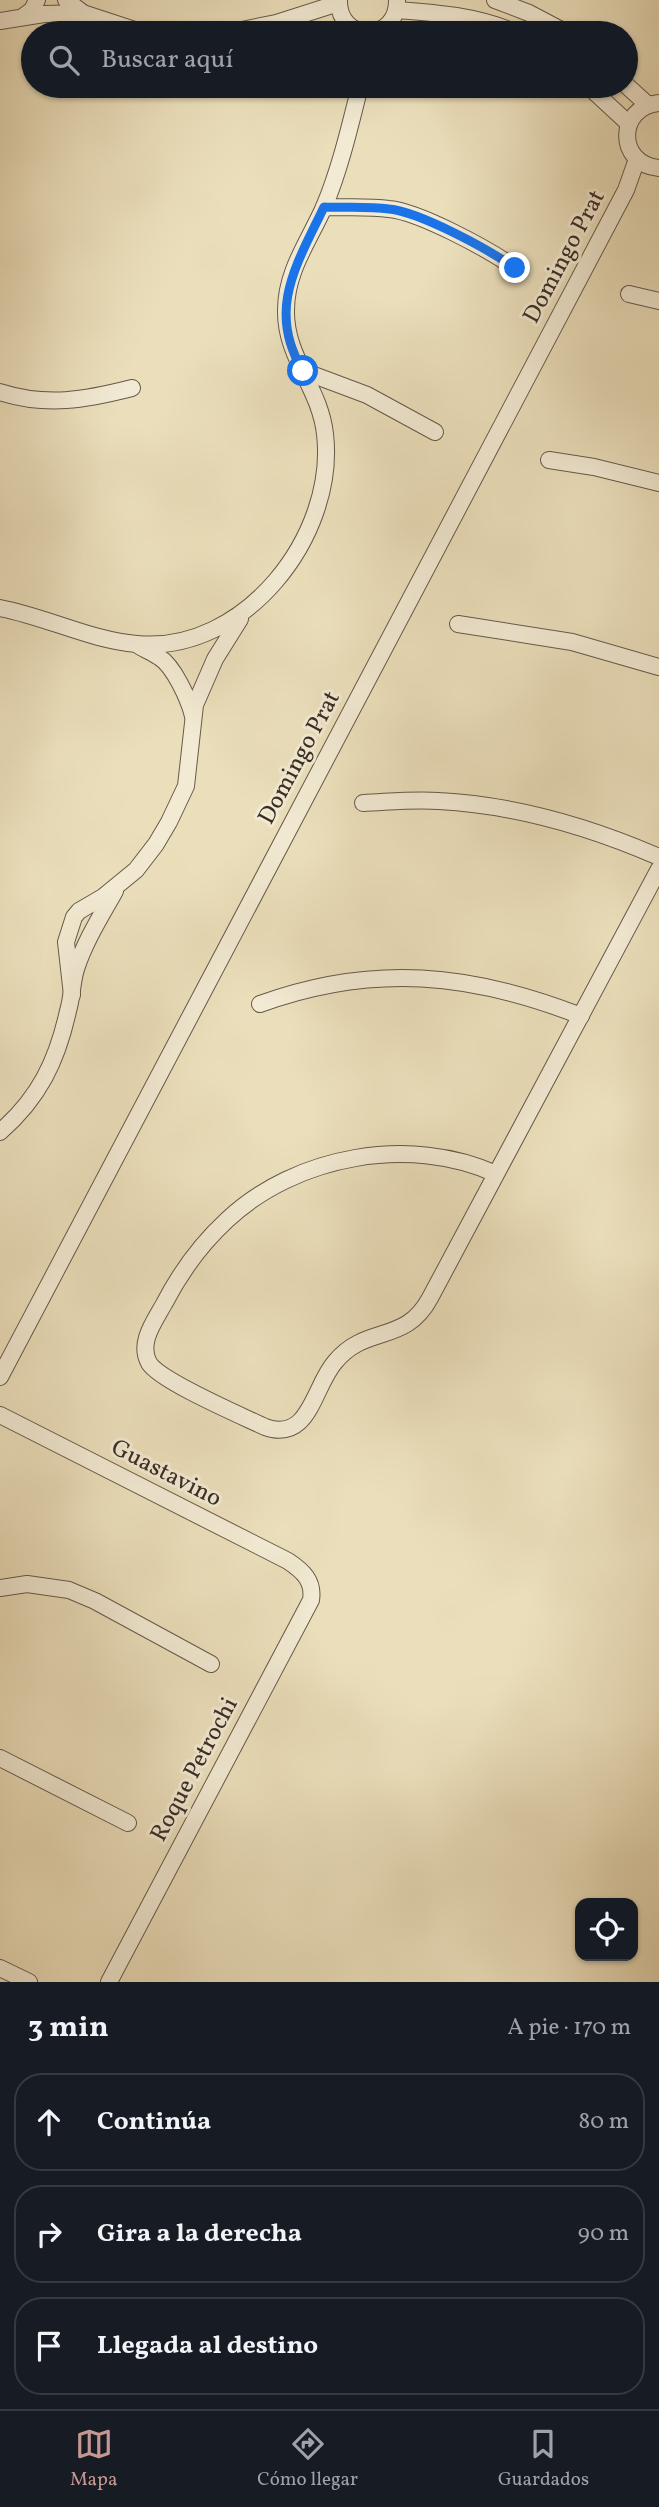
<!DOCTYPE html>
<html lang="es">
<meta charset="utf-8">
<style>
:root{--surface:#171b24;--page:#242831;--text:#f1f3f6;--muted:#9ea1a6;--line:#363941;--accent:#c59692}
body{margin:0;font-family:Vollkorn,serif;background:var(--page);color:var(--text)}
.controls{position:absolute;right:21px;bottom:21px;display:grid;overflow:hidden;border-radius:14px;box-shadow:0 2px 5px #0004}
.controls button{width:63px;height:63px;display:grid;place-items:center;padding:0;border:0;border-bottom:2px solid var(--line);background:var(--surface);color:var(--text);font:35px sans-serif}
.stop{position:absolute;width:21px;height:21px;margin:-16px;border:5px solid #1a73e8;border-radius:50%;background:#fff}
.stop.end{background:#1a73e8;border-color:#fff;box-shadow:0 2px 7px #0008}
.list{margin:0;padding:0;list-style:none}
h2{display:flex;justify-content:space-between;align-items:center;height:91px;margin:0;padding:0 28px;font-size:30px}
h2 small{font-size:23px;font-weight:400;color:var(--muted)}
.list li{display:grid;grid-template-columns:46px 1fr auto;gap:21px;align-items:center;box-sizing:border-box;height:98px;margin:0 14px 14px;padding:0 14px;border:2px solid var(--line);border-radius:28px}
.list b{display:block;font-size:26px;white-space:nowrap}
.list em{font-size:23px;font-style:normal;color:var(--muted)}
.icon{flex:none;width:38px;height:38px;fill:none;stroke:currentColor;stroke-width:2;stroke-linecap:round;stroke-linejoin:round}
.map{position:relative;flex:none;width:659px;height:1982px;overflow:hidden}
.search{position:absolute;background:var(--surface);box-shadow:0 2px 5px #0004;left:21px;right:21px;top:21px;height:77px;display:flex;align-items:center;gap:18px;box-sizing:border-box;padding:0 24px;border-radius:38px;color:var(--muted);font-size:26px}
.sheet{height:427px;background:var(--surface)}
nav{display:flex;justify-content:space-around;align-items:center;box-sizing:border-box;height:98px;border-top:2px solid var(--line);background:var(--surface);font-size:19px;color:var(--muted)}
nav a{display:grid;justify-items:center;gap:4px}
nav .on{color:var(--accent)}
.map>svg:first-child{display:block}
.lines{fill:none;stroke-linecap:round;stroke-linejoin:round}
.minor-casing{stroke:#65594a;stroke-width:18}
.minor{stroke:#f2ead3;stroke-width:16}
.route{stroke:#1a73e8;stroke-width:9}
.labels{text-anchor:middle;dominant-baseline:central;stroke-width:6;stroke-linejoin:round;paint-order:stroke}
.street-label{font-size:24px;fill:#382c24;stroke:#f2ead3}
</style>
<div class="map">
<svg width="659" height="1982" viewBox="0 0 659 1982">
<rect width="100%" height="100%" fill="#ebdfbb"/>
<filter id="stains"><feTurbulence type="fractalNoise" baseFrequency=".00286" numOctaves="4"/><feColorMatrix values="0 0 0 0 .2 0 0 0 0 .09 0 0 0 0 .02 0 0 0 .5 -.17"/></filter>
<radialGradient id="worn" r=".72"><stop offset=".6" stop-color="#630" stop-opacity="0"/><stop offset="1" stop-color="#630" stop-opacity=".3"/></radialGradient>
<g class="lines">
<defs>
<g id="minor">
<polyline points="66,0 83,13 144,33"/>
<path d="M 339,0 C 338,43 398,43 397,0"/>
<polyline points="495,0 529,13 567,33"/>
<path d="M 397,10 C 438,13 478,16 516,33"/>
<polyline points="24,16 32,10 37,0"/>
<polyline points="0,21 44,14 83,13"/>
<polyline points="227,33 276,23 339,3"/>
<polyline points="626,85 648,105"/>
<polyline points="588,86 629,124"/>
<path d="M 659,103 C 617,107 616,164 659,168"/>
<path d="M 324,207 C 345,208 367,206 389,209 C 420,212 488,249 515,268"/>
<polyline points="629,294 659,301"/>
<polyline points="303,371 367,395 435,432"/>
<path d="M 0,392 C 47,407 85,400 132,388"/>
<polyline points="549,460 594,467 659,483"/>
<path d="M 0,608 C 47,617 90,640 137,644 C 244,654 337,536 325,434 C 320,388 285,357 286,310 C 286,271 309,241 324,207 C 340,169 350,126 360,86"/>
<polyline points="458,624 572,642 659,667"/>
<path d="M 139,646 C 146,650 153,653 159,657 C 174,666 189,700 193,716"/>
<path d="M 363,803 C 388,802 414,799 439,801 C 515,805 590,827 659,857"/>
<polyline points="72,995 66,942 74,917 79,911 103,897 136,870 156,844 169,822 186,786 195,705 215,659 240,619"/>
<path d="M 260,1004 C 373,963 471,973 581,1016"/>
<path d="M 0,1132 C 39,1098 57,1061 68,1011 C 72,998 72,982 76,969 C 85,941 101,916 115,891"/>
<path d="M 496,1174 C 411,1135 296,1155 227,1220 C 201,1244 180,1273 164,1304 C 154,1322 138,1343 149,1363 C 160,1381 242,1416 265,1427 C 310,1443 313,1387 335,1362 C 366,1324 405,1345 430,1298 L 659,869"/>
<polyline points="0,1377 626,190 637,159"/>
<path d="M 0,1415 L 288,1561 C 303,1571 314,1581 311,1600 L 109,1982"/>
<polyline points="0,1588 27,1584 69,1590 95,1601 211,1664"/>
<polyline points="0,1758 128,1823"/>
<polyline points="0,1968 29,1982"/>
</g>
</defs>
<use href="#minor" class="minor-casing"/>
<use href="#minor" class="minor"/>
</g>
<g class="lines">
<path class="route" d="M 303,371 C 266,310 297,264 324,207 C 345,208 367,206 389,209 C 420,212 488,249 515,268"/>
</g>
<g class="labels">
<g class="street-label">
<text transform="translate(565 257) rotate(-62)">Domingo Prat</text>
<text transform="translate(300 758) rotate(-62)">Domingo Prat</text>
<text transform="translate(166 1474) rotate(27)">Guastavino</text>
<text transform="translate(195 1770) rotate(-62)">Roque Petrochi</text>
</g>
</g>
<rect width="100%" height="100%" filter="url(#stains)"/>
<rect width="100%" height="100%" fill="url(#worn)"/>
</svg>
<div class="controls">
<button><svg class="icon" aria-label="locate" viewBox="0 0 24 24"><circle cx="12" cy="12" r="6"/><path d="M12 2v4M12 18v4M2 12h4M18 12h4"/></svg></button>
</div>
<div class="stop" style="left:303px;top:371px"></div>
<div class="stop end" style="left:515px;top:268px"></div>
<div class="search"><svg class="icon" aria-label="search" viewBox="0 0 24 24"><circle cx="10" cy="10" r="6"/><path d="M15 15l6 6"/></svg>Buscar aquí</div>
</div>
<section class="sheet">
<h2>3 min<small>A pie · 170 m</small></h2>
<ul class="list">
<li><svg class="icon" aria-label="ahead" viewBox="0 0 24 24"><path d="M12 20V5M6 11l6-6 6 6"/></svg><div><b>Continúa</b></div><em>80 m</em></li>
<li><svg class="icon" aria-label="right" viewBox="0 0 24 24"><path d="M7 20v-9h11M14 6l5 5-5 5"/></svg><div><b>Gira a la derecha</b></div><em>90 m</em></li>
<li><svg class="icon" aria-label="arrive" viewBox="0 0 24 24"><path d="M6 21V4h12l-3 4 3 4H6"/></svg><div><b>Llegada al destino</b></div></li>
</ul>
</section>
<nav>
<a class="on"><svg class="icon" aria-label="map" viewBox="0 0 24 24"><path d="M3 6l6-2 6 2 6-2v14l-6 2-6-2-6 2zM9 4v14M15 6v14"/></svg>Mapa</a>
<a><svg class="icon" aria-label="directions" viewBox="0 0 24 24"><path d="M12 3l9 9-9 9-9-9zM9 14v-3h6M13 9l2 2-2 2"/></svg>Cómo llegar</a>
<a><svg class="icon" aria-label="saved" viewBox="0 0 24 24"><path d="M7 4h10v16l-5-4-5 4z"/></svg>Guardados</a>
</nav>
